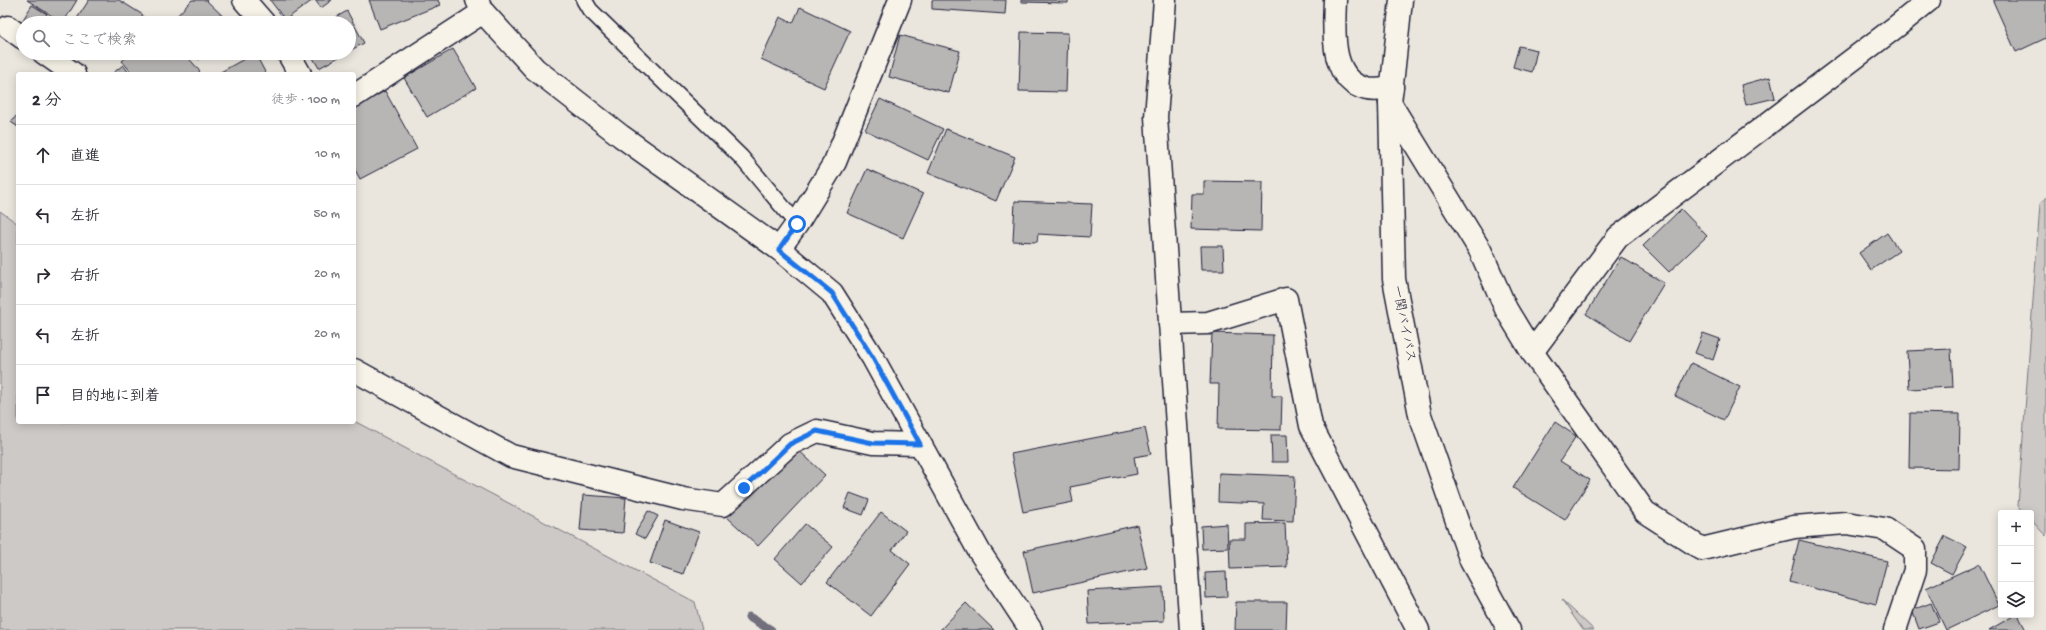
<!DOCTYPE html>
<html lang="ja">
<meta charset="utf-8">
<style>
:root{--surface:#fff;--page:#f2f2f3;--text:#2b2b33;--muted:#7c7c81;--line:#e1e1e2}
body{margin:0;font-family:"Gochi Hand","Klee One",sans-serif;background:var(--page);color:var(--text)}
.controls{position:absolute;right:12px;bottom:12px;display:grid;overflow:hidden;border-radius:4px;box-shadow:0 2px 10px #0003}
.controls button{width:36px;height:36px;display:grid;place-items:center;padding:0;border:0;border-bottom:1px solid var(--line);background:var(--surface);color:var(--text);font:20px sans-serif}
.stop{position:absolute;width:12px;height:12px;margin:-9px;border:3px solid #1a73e8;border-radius:50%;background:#fff}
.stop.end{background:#1a73e8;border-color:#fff;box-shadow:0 1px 4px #0008}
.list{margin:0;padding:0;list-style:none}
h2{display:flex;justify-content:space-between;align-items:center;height:52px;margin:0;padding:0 16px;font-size:17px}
h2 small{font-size:13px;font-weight:400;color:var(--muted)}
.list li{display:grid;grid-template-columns:26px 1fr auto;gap:12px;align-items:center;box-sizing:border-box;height:60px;padding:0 16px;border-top:1px solid var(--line)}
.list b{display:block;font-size:15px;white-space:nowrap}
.list em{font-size:13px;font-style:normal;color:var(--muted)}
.icon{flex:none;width:22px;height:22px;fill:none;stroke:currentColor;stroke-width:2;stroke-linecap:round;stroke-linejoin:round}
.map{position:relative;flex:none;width:2046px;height:630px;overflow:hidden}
.search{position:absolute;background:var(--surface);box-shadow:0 2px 10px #0003;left:16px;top:16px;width:340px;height:44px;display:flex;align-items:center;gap:10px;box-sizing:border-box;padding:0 14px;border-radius:22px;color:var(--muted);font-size:15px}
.panel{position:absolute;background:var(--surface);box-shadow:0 2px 10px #0003;left:16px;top:72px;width:340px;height:352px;border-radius:4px}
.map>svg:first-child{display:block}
.green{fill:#cdc9c6;stroke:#787680}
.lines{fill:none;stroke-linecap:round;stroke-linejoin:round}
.stream{stroke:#716f7b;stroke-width:9}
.building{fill:#b8b6b5;stroke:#22223b}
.service-casing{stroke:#22223b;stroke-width:18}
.minor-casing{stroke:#22223b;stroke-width:25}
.trunk-casing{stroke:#22223b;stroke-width:25}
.service{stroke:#f7f3e8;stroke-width:15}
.minor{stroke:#f7f3e8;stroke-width:22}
.trunk{stroke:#f7f3e8;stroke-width:22}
.route{stroke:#1a73e8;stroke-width:5}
.labels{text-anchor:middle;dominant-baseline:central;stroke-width:3.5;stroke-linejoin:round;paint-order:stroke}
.street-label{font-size:13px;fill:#22223b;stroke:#f7f3e8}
</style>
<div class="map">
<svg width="2046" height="630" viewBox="0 0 2046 630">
<rect width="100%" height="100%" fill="#eae6de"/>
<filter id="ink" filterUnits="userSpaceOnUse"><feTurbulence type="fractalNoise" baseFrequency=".025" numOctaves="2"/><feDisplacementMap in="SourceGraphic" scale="8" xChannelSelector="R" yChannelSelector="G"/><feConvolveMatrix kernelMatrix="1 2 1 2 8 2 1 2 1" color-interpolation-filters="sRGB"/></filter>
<g filter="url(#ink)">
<g class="green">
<polygon points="2046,197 2046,536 2031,520 2031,513 2024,513 2018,506 2040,204"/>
<polygon points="0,211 18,224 18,422 354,421 695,602 702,630 0,630"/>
<polygon points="1562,600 1594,630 1583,630"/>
</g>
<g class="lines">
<polyline class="stream" points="749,617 771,630"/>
</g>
<g class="building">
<polygon points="27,0 77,0 63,23"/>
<polygon points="89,0 119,0 143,15 138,23 74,23"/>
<polygon points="192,0 206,0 230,23 170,23"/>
<polygon points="270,0 313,0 285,20"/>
<polygon points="315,0 332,0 321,8"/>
<polygon points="369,0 438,0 440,5 380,29"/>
<polygon points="932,0 1006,0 1005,14 932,9"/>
<polygon points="1021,0 1068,0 1068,3 1021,2"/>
<polygon points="1995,0 2046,0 2046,38 2016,52 1993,1"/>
<polygon points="32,5 47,14 42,23 23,24 21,23"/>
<polygon points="800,7 850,31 824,88 761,59 780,17 793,23"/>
<polygon points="347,11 364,43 349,51 349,23 326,23"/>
<polygon points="1021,32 1068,33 1066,92 1019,91"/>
<polygon points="900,35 960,51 949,93 889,77"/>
<polygon points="1519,46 1537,50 1532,72 1513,67"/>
<polygon points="453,49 476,88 427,117 404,78"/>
<polygon points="131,53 184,53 200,71 197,74 133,74 122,61"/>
<polygon points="192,53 206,53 199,60"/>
<polygon points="255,53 266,74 217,74"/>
<polygon points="310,53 346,53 319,68"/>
<polygon points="123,65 130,74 112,74"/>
<polygon points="1770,77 1775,98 1746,105 1741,85"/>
<polygon points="385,91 417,149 360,179 354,168 354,107"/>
<polygon points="880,99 943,129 928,160 865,130"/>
<polygon points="18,114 18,127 11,122"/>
<polygon points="946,129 1015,157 996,201 928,173"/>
<polygon points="867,169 923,194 903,238 847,213"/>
<polygon points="1204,181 1262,182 1261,231 1191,229 1192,194 1204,194"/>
<polygon points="1015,201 1092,204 1090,237 1038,234 1037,242 1013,241"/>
<polygon points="1681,209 1707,236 1669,272 1643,246"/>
<polygon points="1887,233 1899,251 1871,270 1859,253"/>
<polygon points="1200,246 1223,246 1224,270 1201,270"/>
<polygon points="1621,257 1664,283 1629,341 1586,314"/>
<polygon points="1212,333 1273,335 1272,396 1282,396 1281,430 1218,429 1219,384 1210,384"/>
<polygon points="1703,333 1720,339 1713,360 1695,353"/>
<polygon points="1951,349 1953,387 1909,389 1907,351"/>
<polygon points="1691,363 1740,387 1724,420 1675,396"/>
<polygon points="1910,413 1960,414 1959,469 1909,468"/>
<polygon points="1555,422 1576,436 1560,461 1590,480 1565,520 1513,488"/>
<polygon points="1145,428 1151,454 1134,457 1137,474 1070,487 1073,502 1023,512 1011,454"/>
<polygon points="1271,435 1287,435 1288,462 1272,462"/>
<polygon points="791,443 825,475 758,546 725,515"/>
<polygon points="1219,473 1295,476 1293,521 1263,520 1264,504 1218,502"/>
<polygon points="850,493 869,500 863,515 844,508"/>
<polygon points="583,495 626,498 623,533 580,530"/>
<polygon points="648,511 658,516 645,539 635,534"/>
<polygon points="881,512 906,531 892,550 910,564 871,616 827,582"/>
<polygon points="665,520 699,532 683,574 650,563"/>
<polygon points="1285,523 1287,567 1230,569 1229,539 1246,539 1246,524"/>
<polygon points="805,524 833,547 802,583 775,559"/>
<polygon points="1227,524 1228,548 1202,549 1201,526"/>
<polygon points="1137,525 1147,568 1033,593 1024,551"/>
<polygon points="1945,536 1967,547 1952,574 1931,563"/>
<polygon points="1799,540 1887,561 1876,604 1789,582"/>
<polygon points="1979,564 1999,605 1946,630 1926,588"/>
<polygon points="1226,572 1227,597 1206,598 1205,573"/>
<polygon points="1163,587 1164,621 1089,624 1087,591"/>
<polygon points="1236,602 1287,602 1286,630 1235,630"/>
<polygon points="966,603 994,630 940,630"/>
<polygon points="1931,603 1939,622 1919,629 1912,610"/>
<polygon points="2015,615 2018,615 2026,630 1989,630"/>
</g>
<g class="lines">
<defs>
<polyline id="service" points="584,0 590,10 741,157 797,224"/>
<g id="minor">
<polyline points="244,0 264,23"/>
<polyline points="477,0 483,12 535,69 621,136 779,249 832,293 873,358 979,551 1031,630"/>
<polyline points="1165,0 1156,117 1191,630"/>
<path d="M 1335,0 C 1334,30 1329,80 1367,89 C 1374,91 1384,89 1392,88"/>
<polyline points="8,27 23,38"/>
<polyline points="44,53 74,74"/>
<polyline points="288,53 300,74"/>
<polyline points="354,96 483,12"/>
<polyline points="1390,103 1480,250 1506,309 1532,352 1645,512 1702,549 1794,527 1846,523 1885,529 1915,549 1915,570 1895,630"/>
<polyline points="779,249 797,224 835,162 900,0"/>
<polyline points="1170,324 1208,323 1286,299 1311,426 1418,630"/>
<polyline points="1532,352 1618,237 1897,26 1929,0"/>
<polyline points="354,370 511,456 683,499 723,505 790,444 817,431 873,443 920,444"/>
</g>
<polyline id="trunk" points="1401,0 1390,103 1394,279 1420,415 1471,561 1509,630"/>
</defs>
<use href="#service" class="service-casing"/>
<use href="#minor" class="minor-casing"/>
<use href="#trunk" class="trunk-casing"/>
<use href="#service" class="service"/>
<use href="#minor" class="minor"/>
<use href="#trunk" class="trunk"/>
</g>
</g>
<g class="lines" filter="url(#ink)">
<polyline class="route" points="744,488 790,444 817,431 873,443 920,444 873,358 832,293 779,250 797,224"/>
</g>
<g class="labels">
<g class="street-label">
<text transform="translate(1403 324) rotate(79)">一関バイパス</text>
</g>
</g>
</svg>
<div class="controls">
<button>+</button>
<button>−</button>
<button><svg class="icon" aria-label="layers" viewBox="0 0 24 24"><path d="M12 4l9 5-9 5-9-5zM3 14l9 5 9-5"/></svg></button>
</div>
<div class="stop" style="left:797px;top:224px"></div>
<div class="stop end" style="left:744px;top:488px"></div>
<div class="search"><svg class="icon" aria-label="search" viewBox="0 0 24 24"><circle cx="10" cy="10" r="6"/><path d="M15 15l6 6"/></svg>ここで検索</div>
<section class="panel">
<h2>2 分<small>徒歩 · 100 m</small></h2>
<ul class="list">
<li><svg class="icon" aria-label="ahead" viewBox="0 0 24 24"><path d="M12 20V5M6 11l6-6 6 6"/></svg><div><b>直進</b></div><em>10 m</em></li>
<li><svg class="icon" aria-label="left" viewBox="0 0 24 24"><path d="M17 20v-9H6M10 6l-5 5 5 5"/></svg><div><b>左折</b></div><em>50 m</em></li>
<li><svg class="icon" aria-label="right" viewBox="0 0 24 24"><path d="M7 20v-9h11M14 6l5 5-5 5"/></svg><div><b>右折</b></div><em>20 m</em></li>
<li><svg class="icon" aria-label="left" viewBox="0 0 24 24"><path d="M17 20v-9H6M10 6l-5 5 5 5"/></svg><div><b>左折</b></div><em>20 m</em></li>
<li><svg class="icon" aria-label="arrive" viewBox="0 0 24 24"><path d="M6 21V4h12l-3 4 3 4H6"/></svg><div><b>目的地に到着</b></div></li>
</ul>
</section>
</div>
